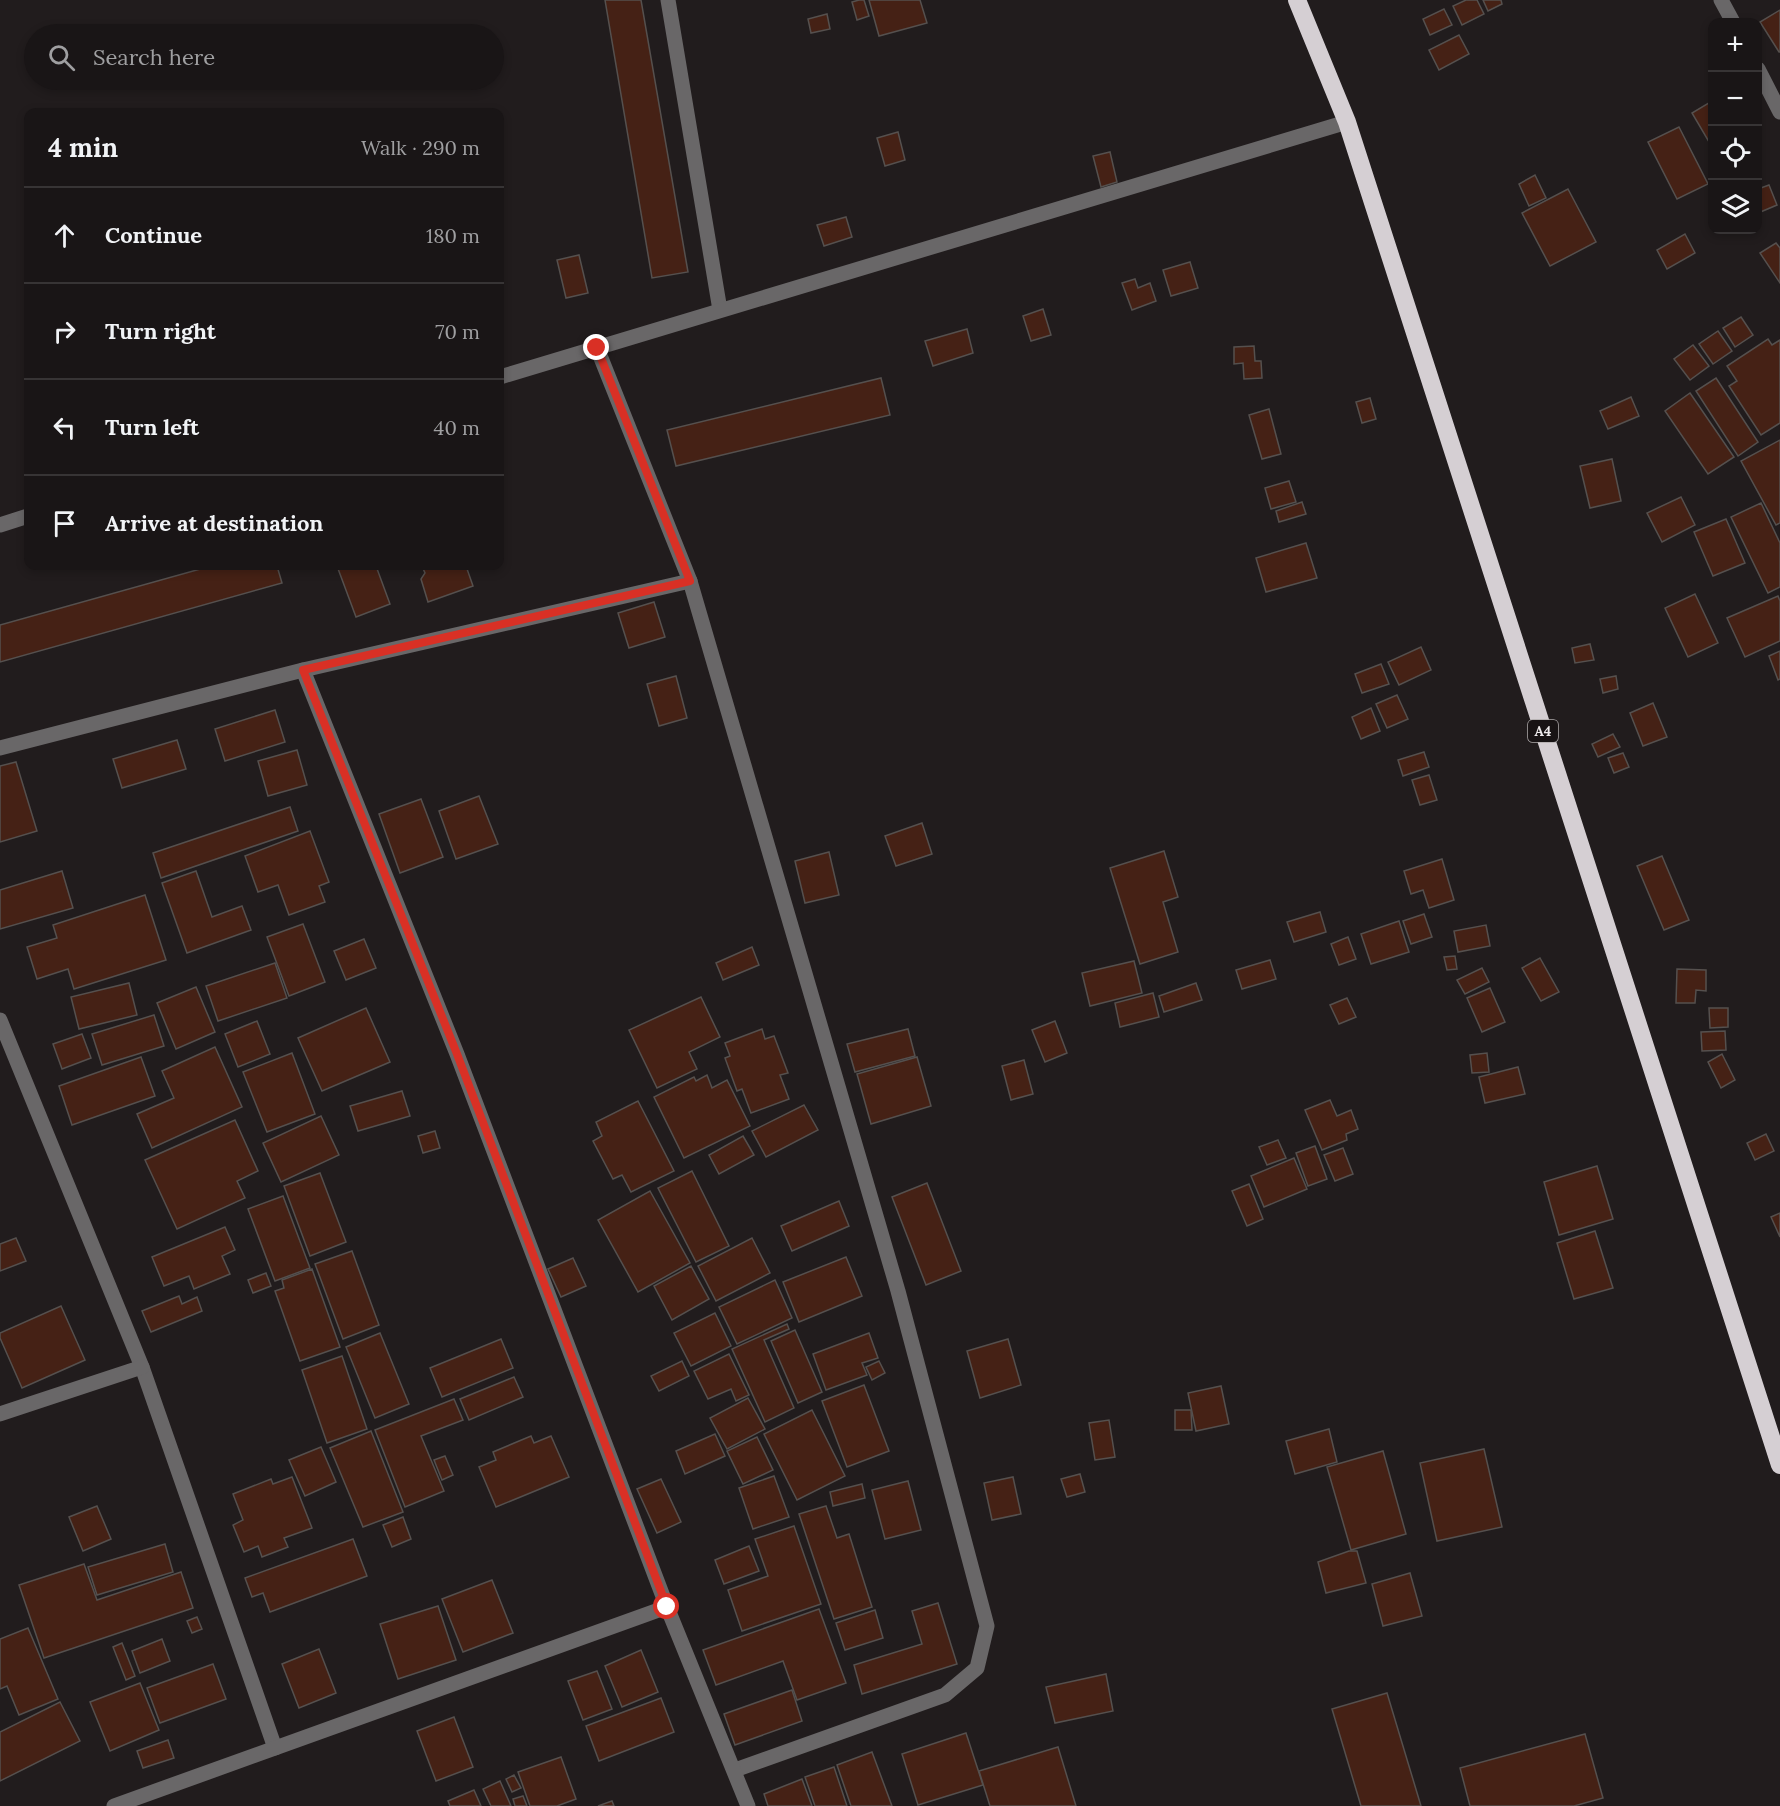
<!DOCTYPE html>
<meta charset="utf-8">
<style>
:root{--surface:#191516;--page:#221e1f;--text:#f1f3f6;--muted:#9f9fa1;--line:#373435}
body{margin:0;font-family:Lora,serif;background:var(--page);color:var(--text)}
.controls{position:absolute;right:18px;top:18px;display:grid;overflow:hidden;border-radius:12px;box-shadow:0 3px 9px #0003}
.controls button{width:54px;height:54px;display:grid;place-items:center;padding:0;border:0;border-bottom:2px solid var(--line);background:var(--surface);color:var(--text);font:30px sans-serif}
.stop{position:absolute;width:18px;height:18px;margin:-14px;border:4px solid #d93025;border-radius:50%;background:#fff}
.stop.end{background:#d93025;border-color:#fff;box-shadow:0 2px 6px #0008}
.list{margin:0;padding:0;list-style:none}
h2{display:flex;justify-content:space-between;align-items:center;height:78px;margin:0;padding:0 24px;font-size:26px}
h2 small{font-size:20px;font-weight:400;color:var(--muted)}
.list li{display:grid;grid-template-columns:39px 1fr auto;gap:18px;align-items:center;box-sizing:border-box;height:96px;padding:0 24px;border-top:2px solid var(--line)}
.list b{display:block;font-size:22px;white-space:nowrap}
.list em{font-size:20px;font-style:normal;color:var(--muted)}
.icon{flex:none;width:33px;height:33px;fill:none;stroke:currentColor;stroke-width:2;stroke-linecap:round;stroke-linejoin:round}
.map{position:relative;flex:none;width:1780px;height:1806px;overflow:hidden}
.search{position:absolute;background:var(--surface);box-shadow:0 3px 9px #0003;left:24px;top:24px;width:480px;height:66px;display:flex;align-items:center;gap:15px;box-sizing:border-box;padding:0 21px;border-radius:33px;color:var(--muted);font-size:22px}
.panel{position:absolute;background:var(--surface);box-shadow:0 3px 9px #0003;left:24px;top:108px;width:480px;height:462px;border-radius:12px}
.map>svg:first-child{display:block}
.building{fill:#452115;stroke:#55504e;stroke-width:1.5}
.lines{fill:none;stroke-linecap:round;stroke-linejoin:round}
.minor{stroke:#696768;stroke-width:15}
.highway{stroke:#d5cfd3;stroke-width:18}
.route{stroke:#d93025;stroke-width:8}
.labels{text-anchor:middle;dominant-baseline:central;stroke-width:6;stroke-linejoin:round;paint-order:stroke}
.shield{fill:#181314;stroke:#aeaaab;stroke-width:1.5}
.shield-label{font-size:14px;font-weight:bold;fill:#efebec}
</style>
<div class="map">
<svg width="1780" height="1806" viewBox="0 0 1780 1806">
<rect width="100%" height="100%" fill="#211c1d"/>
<g class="building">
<polygon points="605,0 641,0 688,272 652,278"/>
<polygon points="859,0 864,0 869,16 857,20 852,2"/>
<polygon points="869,0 920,0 927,23 879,36"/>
<polygon points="1466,0 1477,0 1484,14 1462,25 1453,6"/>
<polygon points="1483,0 1501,0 1502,4 1488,11"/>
<polygon points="1444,9 1452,25 1430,35 1423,19"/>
<polygon points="1780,10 1780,52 1779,52 1760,22"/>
<polygon points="827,14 830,29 811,33 808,19"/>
<polygon points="1459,35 1469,54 1439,70 1429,50"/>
<polygon points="1712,101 1712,147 1692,113"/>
<polygon points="1679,127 1708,184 1677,199 1648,142"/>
<polygon points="898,132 905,160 885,166 877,138"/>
<polygon points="1110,152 1117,182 1101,187 1093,156"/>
<polygon points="1535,175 1546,198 1529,206 1519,184"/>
<polygon points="1769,185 1777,205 1758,213 1758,189"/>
<polygon points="1568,189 1596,242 1550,266 1522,213"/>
<polygon points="846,217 852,237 824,246 817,225"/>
<polygon points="1685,234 1695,253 1667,269 1657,250"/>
<polygon points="1776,243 1780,248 1780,283 1760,253"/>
<polygon points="579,255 588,293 566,298 557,260"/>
<polygon points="1190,262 1198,288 1171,296 1163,270"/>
<polygon points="1135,279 1138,288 1150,283 1156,301 1132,310 1122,283"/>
<polygon points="1043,309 1051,335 1031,341 1023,316"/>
<polygon points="1741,317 1753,335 1735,347 1723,328"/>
<polygon points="967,329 973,353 933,366 925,341"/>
<polygon points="1718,331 1732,351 1713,364 1699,344"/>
<polygon points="1768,339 1772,345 1780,340 1780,423 1761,435 1729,386 1737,381 1727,366"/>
<polygon points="1693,345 1709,366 1690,380 1674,359"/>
<polygon points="1254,346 1255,361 1261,361 1262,378 1244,379 1243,363 1234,364 1234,347"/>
<polygon points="881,378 890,415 676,466 667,430"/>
<polygon points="1716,378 1758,442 1738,456 1696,391"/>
<polygon points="1690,393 1734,457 1708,474 1665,411"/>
<polygon points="1631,397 1639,416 1608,429 1600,411"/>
<polygon points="1370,398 1376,419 1362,423 1356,402"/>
<polygon points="1269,409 1281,454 1262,459 1249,415"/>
<polygon points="1780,440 1780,523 1776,525 1741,461"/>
<polygon points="1612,459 1621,501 1590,508 1580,466"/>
<polygon points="1289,481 1296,502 1271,509 1265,488"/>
<polygon points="1681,497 1695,525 1662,542 1647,513"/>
<polygon points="1302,502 1306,514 1279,522 1276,511"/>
<polygon points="1761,503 1780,543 1780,587 1768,593 1731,517"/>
<polygon points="1726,519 1745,563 1713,576 1694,532"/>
<polygon points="1306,543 1317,578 1266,592 1256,558"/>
<polygon points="211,566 277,566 282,583 0,662 0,625"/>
<polygon points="337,566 376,566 390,604 356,617"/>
<polygon points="422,566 466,566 473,586 428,602 421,579 425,573"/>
<polygon points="1695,594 1718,643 1688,657 1665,608"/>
<polygon points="1778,596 1780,601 1780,641 1745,657 1727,618"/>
<polygon points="654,602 665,637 629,648 618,613"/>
<polygon points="1590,644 1594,660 1575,663 1572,648"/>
<polygon points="1421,647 1431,670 1399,685 1388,662"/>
<polygon points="1780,651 1780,679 1778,680 1769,656"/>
<polygon points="1381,664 1389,684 1362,693 1355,674"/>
<polygon points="676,676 687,718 659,726 647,684"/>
<polygon points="1616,676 1618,689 1603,693 1600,679"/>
<polygon points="1397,695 1408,719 1387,728 1376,704"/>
<polygon points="1653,703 1667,737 1643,746 1630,713"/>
<polygon points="1371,708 1380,731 1361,739 1352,717"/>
<polygon points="275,710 285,742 225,761 215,729"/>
<polygon points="1613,734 1620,747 1598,757 1592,744"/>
<polygon points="177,740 186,769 122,788 113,759"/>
<polygon points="297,750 307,785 268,796 258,761"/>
<polygon points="1424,752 1429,767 1403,776 1398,760"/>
<polygon points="1623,753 1629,767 1614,773 1608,758"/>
<polygon points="16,762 37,831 0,842 0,766"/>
<polygon points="1429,775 1437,800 1420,805 1412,780"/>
<polygon points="479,796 498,844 456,859 439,811"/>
<polygon points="421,799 443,857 400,873 379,814"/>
<polygon points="290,807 298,831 161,878 153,853"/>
<polygon points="922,823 932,854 896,866 885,836"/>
<polygon points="310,831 329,882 319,886 325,902 289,915 278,885 258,892 245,856"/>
<polygon points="1164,851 1178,897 1163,902 1178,952 1140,964 1110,868"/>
<polygon points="829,852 839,895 805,903 795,861"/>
<polygon points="1662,856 1689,920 1664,930 1637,866"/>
<polygon points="1442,859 1454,900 1429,908 1423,890 1411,894 1404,871"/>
<polygon points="62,871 73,908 0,929 0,890"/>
<polygon points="196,871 212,917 242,906 251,930 187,953 162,883"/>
<polygon points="145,895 166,960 74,989 68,969 37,979 27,947 57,938 53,925"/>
<polygon points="1320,912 1326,932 1294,942 1287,922"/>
<polygon points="1424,914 1432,937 1411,944 1403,921"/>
<polygon points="1399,921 1409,952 1371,964 1361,934"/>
<polygon points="303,924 325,982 289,996 267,937"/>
<polygon points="1486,925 1490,946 1458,952 1454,931"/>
<polygon points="1348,937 1356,959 1339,965 1331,944"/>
<polygon points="364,939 376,968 346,980 334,951"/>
<polygon points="752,947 759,965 723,980 716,963"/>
<polygon points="1455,956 1457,969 1447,970 1444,957"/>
<polygon points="1540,958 1559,992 1541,1001 1522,968"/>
<polygon points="1270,960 1276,979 1242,989 1236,970"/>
<polygon points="1134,961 1142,993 1090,1006 1082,973"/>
<polygon points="275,963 287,998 218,1021 206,986"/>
<polygon points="1482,968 1489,982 1465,994 1457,980"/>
<polygon points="1677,969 1706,970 1706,991 1696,990 1695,1003 1676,1003"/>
<polygon points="129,983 137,1015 79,1029 71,997"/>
<polygon points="1196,983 1202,1000 1164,1012 1159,996"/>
<polygon points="196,987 215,1032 176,1049 157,1003"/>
<polygon points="1490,988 1505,1022 1482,1032 1467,998"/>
<polygon points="1153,993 1159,1017 1120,1027 1115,1003"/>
<polygon points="701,997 720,1037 689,1052 697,1069 657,1088 629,1030"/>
<polygon points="1347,998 1356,1017 1339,1024 1330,1005"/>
<polygon points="366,1008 390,1062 322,1091 298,1038"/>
<polygon points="1709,1008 1728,1008 1728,1027 1710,1028"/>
<polygon points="154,1015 164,1046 102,1065 92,1034"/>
<polygon points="257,1021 270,1054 238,1067 225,1034"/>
<polygon points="1055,1021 1067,1053 1045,1062 1032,1030"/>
<polygon points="762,1029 765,1039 774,1036 788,1073 780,1075 789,1099 751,1113 742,1089 737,1091 725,1058 730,1056 725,1043"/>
<polygon points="908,1029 915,1056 855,1072 847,1044"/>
<polygon points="1725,1031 1726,1050 1702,1051 1701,1032"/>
<polygon points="82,1034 91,1058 62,1069 53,1044"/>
<polygon points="215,1047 242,1107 152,1148 137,1114 174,1098 162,1071"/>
<polygon points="292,1053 315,1114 267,1132 243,1072"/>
<polygon points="1487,1053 1489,1072 1472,1073 1470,1055"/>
<polygon points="1722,1054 1735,1080 1721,1088 1708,1062"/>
<polygon points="141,1057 155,1096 72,1125 59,1086"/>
<polygon points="917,1057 931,1106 871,1124 857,1074"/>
<polygon points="1024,1060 1033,1094 1011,1100 1002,1066"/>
<polygon points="1518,1067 1525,1094 1485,1103 1479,1077"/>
<polygon points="707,1075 712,1088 727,1080 750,1126 684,1158 654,1097 694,1077 696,1081"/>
<polygon points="402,1091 410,1116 358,1131 350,1106"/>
<polygon points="1330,1100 1337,1116 1351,1110 1358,1129 1346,1134 1347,1140 1322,1150 1305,1110"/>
<polygon points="638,1101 674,1171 631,1192 622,1175 613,1179 593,1141 602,1136 596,1122"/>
<polygon points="804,1105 818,1130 766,1157 752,1131"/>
<polygon points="321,1116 339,1155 281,1182 263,1143"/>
<polygon points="235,1120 258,1171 237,1181 245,1198 177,1229 145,1160"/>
<polygon points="435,1131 440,1148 423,1153 418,1136"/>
<polygon points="1766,1134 1774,1151 1755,1160 1747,1143"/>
<polygon points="743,1136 754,1155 719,1174 709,1155"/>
<polygon points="1278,1140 1286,1158 1267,1165 1259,1147"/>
<polygon points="1315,1146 1327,1179 1308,1186 1296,1153"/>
<polygon points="1343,1148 1353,1174 1335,1181 1324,1155"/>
<polygon points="1294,1158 1307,1189 1264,1207 1251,1176"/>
<polygon points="1597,1166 1613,1219 1559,1235 1544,1182"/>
<polygon points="692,1171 729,1246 696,1262 658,1188"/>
<polygon points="320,1173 346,1242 310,1256 284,1186"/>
<polygon points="927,1183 961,1271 926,1285 892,1197"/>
<polygon points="1249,1184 1263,1219 1247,1226 1232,1191"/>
<polygon points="650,1191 690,1263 638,1292 598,1220"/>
<polygon points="283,1196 310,1268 275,1281 248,1209"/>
<polygon points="839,1201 849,1226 792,1251 781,1226"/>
<polygon points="1780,1213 1780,1237 1771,1217"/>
<polygon points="225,1227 235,1250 222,1256 230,1274 194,1289 189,1276 164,1286 152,1257"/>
<polygon points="1595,1231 1613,1288 1574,1299 1557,1243"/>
<polygon points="16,1238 26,1261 0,1271 0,1244"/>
<polygon points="752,1238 770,1273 716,1301 698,1266"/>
<polygon points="352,1251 379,1325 343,1339 315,1264"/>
<polygon points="846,1257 862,1296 799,1322 783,1282"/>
<polygon points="573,1258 586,1286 561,1297 548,1269"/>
<polygon points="691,1266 709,1299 672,1320 654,1286"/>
<polygon points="312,1269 340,1347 300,1361 275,1291 284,1288 282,1280"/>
<polygon points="266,1273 271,1286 253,1293 248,1280"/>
<polygon points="775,1280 792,1318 737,1344 719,1307"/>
<polygon points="179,1296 182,1304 197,1297 202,1311 151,1332 142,1311"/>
<polygon points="61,1306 85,1360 22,1388 0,1338 0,1333"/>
<polygon points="715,1313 731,1346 691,1366 674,1333"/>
<polygon points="787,1324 789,1329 764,1340 794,1408 765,1422 732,1349"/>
<polygon points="795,1330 822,1392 798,1403 771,1341"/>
<polygon points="380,1333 409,1404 375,1418 346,1347"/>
<polygon points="869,1333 878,1358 862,1363 867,1375 826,1390 813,1354"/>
<polygon points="501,1339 513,1368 442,1397 430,1368"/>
<polygon points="1008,1339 1021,1385 980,1398 967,1351"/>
<polygon points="729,1354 749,1395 736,1401 731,1389 708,1399 694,1371"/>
<polygon points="342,1356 367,1429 327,1443 302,1370"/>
<polygon points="682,1361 689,1376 659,1391 651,1376"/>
<polygon points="879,1361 885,1373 872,1380 866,1367"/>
<polygon points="514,1377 523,1397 469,1420 460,1399"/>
<polygon points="864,1385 889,1451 847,1467 822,1401"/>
<polygon points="1221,1386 1229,1424 1196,1431 1188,1393"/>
<polygon points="748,1398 765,1429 727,1449 710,1418"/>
<polygon points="454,1399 463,1420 421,1436 444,1491 405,1507 375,1430"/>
<polygon points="812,1410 845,1476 797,1500 764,1434"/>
<polygon points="1175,1410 1191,1410 1192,1430 1175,1430"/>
<polygon points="1109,1420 1115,1457 1095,1460 1089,1423"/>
<polygon points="1329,1429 1337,1462 1295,1474 1286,1441"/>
<polygon points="371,1431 403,1512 363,1527 330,1448"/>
<polygon points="715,1434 725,1456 685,1474 676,1451"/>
<polygon points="531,1436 534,1443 551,1436 569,1477 496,1507 479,1467 496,1460 493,1452"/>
<polygon points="757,1437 773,1470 743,1484 727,1451"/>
<polygon points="321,1447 336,1482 305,1496 289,1460"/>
<polygon points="1484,1449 1502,1527 1437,1541 1420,1463"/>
<polygon points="1383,1451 1406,1534 1351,1550 1327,1467"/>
<polygon points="445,1456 453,1475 442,1480 434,1460"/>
<polygon points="1080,1474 1085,1492 1067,1497 1061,1479"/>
<polygon points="774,1476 789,1517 753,1529 739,1488"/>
<polygon points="292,1477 312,1528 284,1538 288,1547 262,1557 258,1546 244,1552 233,1525 243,1520 233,1494 271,1479 273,1484"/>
<polygon points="1013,1477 1021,1514 992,1520 984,1483"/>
<polygon points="661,1479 681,1522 657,1533 637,1489"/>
<polygon points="908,1481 921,1530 885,1539 872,1490"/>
<polygon points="862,1484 865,1498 833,1506 830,1492"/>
<polygon points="97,1506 111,1539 83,1551 69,1517"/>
<polygon points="826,1506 837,1538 849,1534 872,1607 834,1619 799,1514"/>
<polygon points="403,1517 411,1539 392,1547 383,1525"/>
<polygon points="794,1526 821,1604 742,1631 728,1590 768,1576 755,1539"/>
<polygon points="353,1539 367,1576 270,1612 263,1593 252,1597 245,1578"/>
<polygon points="165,1544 173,1572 97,1595 88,1567"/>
<polygon points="749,1546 759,1571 724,1584 715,1560"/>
<polygon points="1349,1551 1357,1551 1366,1583 1326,1593 1318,1562"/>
<polygon points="84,1564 97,1600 181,1572 193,1608 44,1658 19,1585"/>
<polygon points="1410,1573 1422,1616 1383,1626 1372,1584"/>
<polygon points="492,1580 513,1633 463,1652 442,1599"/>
<polygon points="938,1603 957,1664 862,1694 854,1665 922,1644 912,1611"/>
<polygon points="438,1606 456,1660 398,1679 380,1624"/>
<polygon points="819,1609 846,1683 797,1700 783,1661 716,1685 703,1650"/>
<polygon points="875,1610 883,1638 845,1650 836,1623"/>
<polygon points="197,1617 202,1629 192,1633 187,1621"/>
<polygon points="28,1628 58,1699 19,1715 7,1686 0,1689 0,1639"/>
<polygon points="162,1639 170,1661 140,1673 132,1651"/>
<polygon points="122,1643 135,1676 126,1680 113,1647"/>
<polygon points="319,1649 336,1693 299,1708 282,1664"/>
<polygon points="641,1650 658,1692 622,1707 605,1666"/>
<polygon points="213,1664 226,1699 160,1723 147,1688"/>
<polygon points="597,1671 612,1709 583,1720 568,1681"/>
<polygon points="1106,1674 1113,1711 1055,1723 1046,1687"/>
<polygon points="140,1683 159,1730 110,1751 90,1702"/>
<polygon points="792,1690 802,1721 735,1745 724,1714"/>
<polygon points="1387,1693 1421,1806 1361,1806 1332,1709"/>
<polygon points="661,1698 674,1732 599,1761 586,1726"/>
<polygon points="60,1702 80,1741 0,1781 0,1732"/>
<polygon points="454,1717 473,1767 436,1781 417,1731"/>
<polygon points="966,1733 983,1785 918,1805 902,1754"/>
<polygon points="1585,1734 1603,1798 1574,1806 1470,1806 1460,1768"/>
<polygon points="168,1740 174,1758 143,1768 137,1751"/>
<polygon points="1058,1747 1076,1806 990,1806 979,1771"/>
<polygon points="872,1752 892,1806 851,1806 837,1765"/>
<polygon points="561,1757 576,1799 557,1806 530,1806 518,1772"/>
<polygon points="834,1767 847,1806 815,1806 805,1777"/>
<polygon points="514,1775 521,1788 512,1792 506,1779"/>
<polygon points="802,1779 812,1806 768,1806 764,1794"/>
<polygon points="500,1781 511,1806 491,1806 483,1789"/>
<polygon points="474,1790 481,1806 450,1806 448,1801"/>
<polygon points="523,1796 527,1806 515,1806 513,1799"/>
<polygon points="612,1801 614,1806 598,1806"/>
</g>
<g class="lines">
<g class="minor">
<polyline points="668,0 720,310"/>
<polyline points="1721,0 1733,22"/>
<polyline points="1758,69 1780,112"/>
<polyline points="597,348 690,581 898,1291 987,1626 977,1668 945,1695 735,1770"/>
<polyline points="500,377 1347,122"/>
<polyline points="0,525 28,516"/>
<polyline points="303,670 457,1054 667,1607 748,1806"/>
<polyline points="0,748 303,670 690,581"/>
<polyline points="0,1020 142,1367 275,1748"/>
<polyline points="0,1414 142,1367"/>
<polyline points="114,1806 667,1607"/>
</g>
<polyline class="highway" points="1297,0 1347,122 1780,1465"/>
</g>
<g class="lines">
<polyline class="route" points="597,348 690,581 303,670 457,1054 667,1607"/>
</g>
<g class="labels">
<rect class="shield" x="1528" y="720" width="30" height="22" rx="4.5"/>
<g class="shield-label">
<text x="1543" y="731">A4</text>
</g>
</g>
</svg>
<div class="controls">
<button>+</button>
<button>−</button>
<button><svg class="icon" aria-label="locate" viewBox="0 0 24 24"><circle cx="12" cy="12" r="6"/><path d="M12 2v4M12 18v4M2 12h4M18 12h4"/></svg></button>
<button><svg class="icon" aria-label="layers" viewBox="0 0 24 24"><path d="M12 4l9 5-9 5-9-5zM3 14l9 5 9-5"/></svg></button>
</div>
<div class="stop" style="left:667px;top:1607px"></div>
<div class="stop end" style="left:597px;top:348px"></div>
<div class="search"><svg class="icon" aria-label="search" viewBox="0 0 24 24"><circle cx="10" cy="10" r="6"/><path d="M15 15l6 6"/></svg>Search here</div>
<section class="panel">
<h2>4 min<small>Walk · 290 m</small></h2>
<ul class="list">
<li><svg class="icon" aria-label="ahead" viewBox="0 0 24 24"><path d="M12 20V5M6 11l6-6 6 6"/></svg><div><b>Continue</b></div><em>180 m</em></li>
<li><svg class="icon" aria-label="right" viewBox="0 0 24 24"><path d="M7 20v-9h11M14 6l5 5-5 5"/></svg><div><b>Turn right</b></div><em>70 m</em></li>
<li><svg class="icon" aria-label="left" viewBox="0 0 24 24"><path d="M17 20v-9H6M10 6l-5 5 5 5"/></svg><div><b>Turn left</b></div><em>40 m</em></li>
<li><svg class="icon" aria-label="arrive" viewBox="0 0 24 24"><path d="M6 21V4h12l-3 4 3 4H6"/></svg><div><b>Arrive at destination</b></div></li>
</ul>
</section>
</div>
